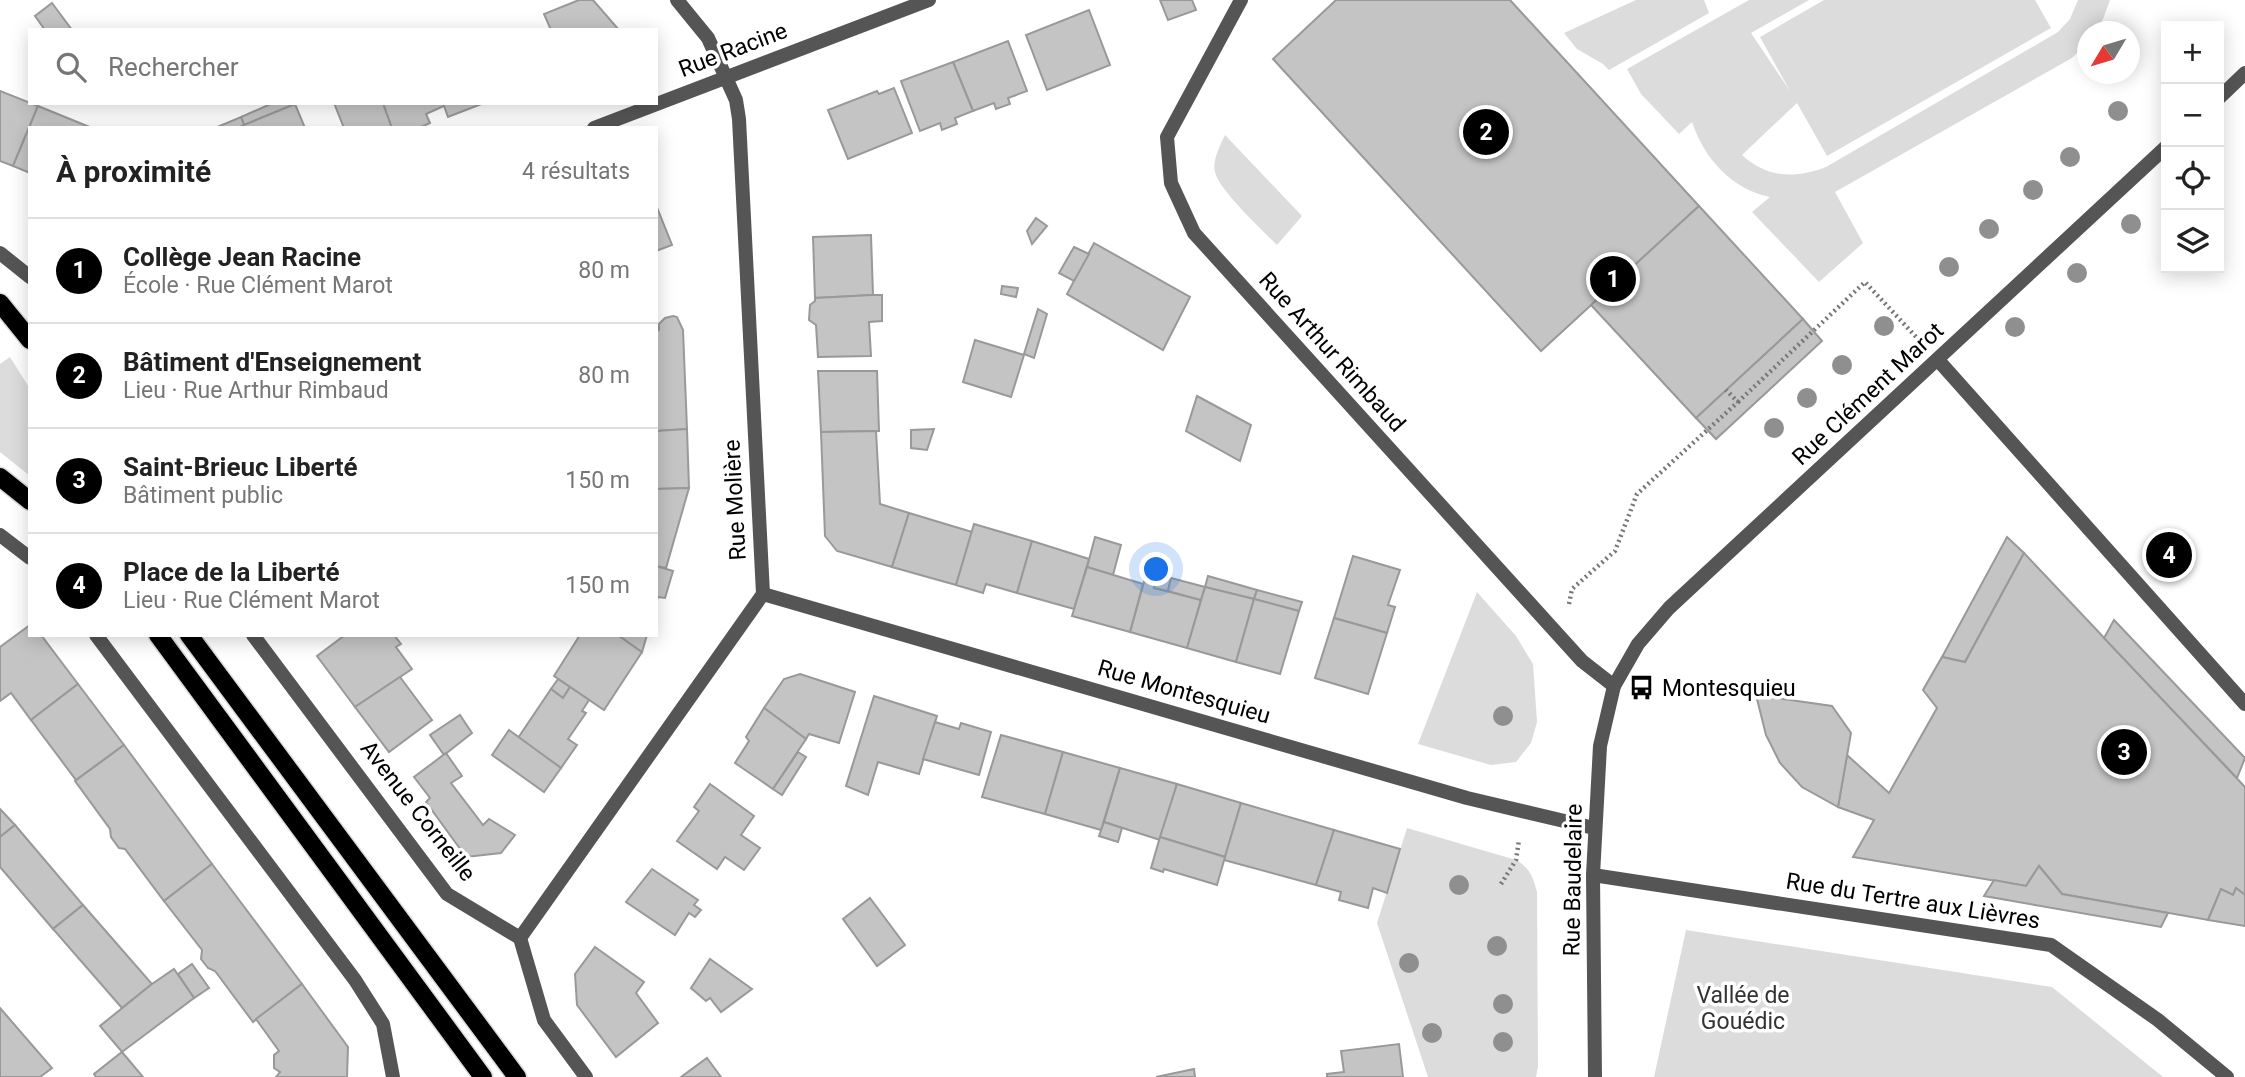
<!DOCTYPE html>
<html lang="fr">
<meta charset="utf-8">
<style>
:root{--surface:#fff;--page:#f6f6f6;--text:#222;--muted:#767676;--line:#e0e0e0;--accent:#000}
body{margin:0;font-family:Roboto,sans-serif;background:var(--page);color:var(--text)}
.controls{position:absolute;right:21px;top:21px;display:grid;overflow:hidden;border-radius:0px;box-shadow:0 4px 18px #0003}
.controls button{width:63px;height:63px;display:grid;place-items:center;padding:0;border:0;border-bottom:2px solid var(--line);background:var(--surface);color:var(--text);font:35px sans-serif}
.compass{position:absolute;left:2077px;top:21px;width:63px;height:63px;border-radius:50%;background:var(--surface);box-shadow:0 4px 18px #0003;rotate:232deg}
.you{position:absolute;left:1157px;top:570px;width:24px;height:24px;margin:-18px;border:5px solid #fff;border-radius:50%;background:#1a73e8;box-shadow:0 0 0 10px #1a73e833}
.badge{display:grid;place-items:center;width:46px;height:46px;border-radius:50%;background:var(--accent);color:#fff;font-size:23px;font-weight:700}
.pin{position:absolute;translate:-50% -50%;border:4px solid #fff;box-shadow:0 2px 7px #0006}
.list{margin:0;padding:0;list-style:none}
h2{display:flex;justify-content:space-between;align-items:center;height:91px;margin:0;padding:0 28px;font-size:30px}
h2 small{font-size:23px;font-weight:400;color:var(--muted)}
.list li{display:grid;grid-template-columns:46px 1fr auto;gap:21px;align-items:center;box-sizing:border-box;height:105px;padding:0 28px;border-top:2px solid var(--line)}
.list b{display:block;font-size:26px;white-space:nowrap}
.list p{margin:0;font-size:23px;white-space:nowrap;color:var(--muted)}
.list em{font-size:23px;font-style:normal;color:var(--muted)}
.icon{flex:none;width:38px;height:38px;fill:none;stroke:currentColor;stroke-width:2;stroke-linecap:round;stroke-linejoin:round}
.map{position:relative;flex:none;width:2245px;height:1077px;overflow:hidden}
.search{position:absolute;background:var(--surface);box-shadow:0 4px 18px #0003;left:28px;top:28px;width:630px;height:77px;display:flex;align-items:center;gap:18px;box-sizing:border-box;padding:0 24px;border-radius:0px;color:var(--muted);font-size:26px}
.panel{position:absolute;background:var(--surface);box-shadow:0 4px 18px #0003;left:28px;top:126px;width:630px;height:511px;border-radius:0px}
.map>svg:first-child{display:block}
.green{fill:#dcdcdc}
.building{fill:#c4c4c4;stroke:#999;stroke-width:2}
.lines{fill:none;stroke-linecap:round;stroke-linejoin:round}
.primary-casing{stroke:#dbdbdb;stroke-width:21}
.path{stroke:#777;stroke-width:4.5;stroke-dasharray:2 3.5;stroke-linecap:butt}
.lane{stroke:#555;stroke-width:14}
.street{stroke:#555;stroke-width:14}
.primary{stroke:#000;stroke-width:18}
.tree{fill:#8f8f8f}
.labels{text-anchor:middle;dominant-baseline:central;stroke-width:7;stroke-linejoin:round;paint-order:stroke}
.street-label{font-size:23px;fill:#000;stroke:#fff}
.poi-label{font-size:23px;fill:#000;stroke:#fff;text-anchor:start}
.park-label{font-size:23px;fill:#333;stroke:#fff}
</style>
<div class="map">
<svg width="2245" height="1077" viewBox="0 0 2245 1077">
<rect width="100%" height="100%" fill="#fff"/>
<g class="green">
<polygon points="1636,0 1704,0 1709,13 1609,70 1603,64 1577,49 1564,33"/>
<path d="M 1749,0 L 1809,0 L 1751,33 L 1790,91 L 1760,37 L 1824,0 L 2035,0 L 2051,28 L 1827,156 L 1797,103 L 1742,155 C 1767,178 1795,179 1826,167 L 2058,32 L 2070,19 L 2078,0 L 2110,0 L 2103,19 L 2096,31 L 2088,32 L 2087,43 L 2072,58 L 1835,192 L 1863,243 L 1819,282 L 1752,212 L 1770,197 C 1731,189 1704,158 1692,122 L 1679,134 L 1641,94 L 1627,69 Z"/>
<path d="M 1225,135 L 1302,216 L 1277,245 C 1263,231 1218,189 1215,172 C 1212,160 1220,146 1225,135 Z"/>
<polygon points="10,357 30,389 30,476 0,452 0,364"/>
<polygon points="1477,592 1516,636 1533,664 1537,722 1531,743 1516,762 1491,765 1418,744"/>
<path d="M 1407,828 L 1516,860 C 1530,868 1533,877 1537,892 L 1538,1067 L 1536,1077 L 1428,1077 L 1377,923 Z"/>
<polygon points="1686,930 2052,987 2163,1077 1654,1077"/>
</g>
<g class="building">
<polygon points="579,0 593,0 619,30 551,30 544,14"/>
<polygon points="1160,0 1192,0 1196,10 1168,20"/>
<polygon points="1336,0 1510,0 1699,206 1541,351 1273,59"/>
<polygon points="52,3 72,30 45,30 35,16"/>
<polygon points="1089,10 1110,65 1047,90 1026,35"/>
<polygon points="1008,41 1027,91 1008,98 1010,104 996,109 994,103 973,111 953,62"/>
<polygon points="953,62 973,111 955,118 957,124 942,130 940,123 920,131 901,81"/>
<polygon points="894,88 912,133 848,159 828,110 877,91 879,94"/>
<polygon points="0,91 38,106 13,166 0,161"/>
<polygon points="273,103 295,104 244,125 241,117"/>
<polygon points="334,103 383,103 392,128 344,128"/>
<polygon points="383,103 443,103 444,106 426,114 430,123 419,128 392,128"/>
<polygon points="443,103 484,103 448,117"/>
<polygon points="295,104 305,128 245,128 244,125"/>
<polygon points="38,106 92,128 30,128 30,173 13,166"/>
<polygon points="241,117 244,125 238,128 215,128"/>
<polygon points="656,205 672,245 656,251"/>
<polygon points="1699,206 1803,319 1696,418 1591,305"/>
<polygon points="1036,218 1047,226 1032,244 1027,231"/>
<polygon points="871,235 873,295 815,298 813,237"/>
<polygon points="1094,243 1190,297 1163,350 1067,294"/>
<polygon points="1074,247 1089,254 1074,281 1059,273"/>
<polygon points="1002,286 1018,288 1016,297 1001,294"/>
<polygon points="873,295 882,295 882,321 869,322 871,356 818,357 816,325 809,320 810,305 815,301 815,298"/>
<polygon points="1038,309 1047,314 1034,358 1024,354"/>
<polygon points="673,316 677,317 683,330 687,429 656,431 656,331 659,330 659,324 665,318"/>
<polygon points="1803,319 1822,341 1716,439 1696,418"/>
<polygon points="975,340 1024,355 1011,397 963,382"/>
<polygon points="818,371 877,371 879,431 821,432"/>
<polygon points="1197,396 1251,425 1240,461 1186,431"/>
<polygon points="687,429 689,488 656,489 656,431"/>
<polygon points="934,429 927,450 911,448 911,430"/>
<polygon points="876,431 880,504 909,513 892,567 837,551 825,536 821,432"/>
<polygon points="689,488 666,568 656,566 656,489"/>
<polygon points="909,513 972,532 956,585 892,567"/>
<polygon points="974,524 1032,541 1017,593 986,584 983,593 956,585"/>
<polygon points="1095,537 1121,545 1113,575 1087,567"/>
<polygon points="2007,537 2024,553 1965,662 1942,657"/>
<polygon points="1032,541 1089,559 1074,609 1017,593"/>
<polygon points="2024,553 2245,787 2245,895 2236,888 2233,895 2221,889 2208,920 2062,894 2039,866 2026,886 1853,857 1874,820 1838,807 1847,755 1889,793 1937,708 1923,690 1942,657 1965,662"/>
<polygon points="1353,556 1400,570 1388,605 1395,607 1387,633 1334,618"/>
<polygon points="1149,564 1160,566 1154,588 1201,600 1187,648 1130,632"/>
<polygon points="656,566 673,571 665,598 658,597 656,602"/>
<polygon points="1087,567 1143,584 1130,632 1072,616"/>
<polygon points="1158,574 1171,578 1168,591 1154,588"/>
<polygon points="1208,576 1257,590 1254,599 1205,587"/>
<polygon points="1171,578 1205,587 1201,600 1168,591"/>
<polygon points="1205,587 1254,599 1236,662 1187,648"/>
<polygon points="1257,590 1302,602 1299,611 1254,599"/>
<polygon points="1254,599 1299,611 1280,674 1236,662"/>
<polygon points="1334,618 1387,633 1368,694 1315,678"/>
<polygon points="2114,620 2245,758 2237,778 2104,638"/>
<polygon points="30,625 30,635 41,635 78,684 31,720 11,693 0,701 0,647"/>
<polygon points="345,635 394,635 401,644 396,647 412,669 355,707 317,656"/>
<polygon points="580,635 618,635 642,652 604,710 554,676"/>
<polygon points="618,635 647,635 642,652"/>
<polygon points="800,674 855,692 839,743 809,734 806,739 764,708 784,679"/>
<polygon points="400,677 432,720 389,752 355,707"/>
<polygon points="558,679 570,687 563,698 551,689"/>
<polygon points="78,684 124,745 76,780 31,720"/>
<polygon points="570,687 589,700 582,711 586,713 568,739 577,745 561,768 518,738 551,689 563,698"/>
<polygon points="1756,695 1832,706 1851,733 1838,807 1802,787 1780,763 1766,735"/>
<polygon points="874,696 937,716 919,774 878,762 868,795 846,786"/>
<polygon points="764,708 806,739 773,789 735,763 749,741 746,737"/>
<polygon points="460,715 472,733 444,755 430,735"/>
<polygon points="935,722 959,729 961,723 991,732 979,775 923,759"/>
<polygon points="509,730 561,768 544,792 492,755"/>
<polygon points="1001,735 1063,752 1045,814 982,797"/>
<polygon points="124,745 212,864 164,901 125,849 119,848 111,837 110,829 75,781"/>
<polygon points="798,752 806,757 782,795 773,789"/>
<polygon points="1063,752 1120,768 1101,830 1045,814"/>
<polygon points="446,753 462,776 451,783 483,825 489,819 515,835 501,853 466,857 426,802 430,798 414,777"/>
<polygon points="1120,768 1177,784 1160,840 1104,822"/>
<polygon points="710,784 754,816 741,835 760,848 744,870 725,857 717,869 677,841 699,811 694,807"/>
<polygon points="1177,784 1241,803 1225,857 1160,837"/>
<polygon points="1241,803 1334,830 1316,885 1224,860"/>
<polygon points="0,809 15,825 0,837"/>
<polygon points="1104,822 1122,828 1118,842 1099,836"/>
<polygon points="15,825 83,905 53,929 0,867 0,837"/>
<polygon points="1334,830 1400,849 1387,893 1373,888 1368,908 1339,900 1341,892 1316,885"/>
<polygon points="1160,837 1225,857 1217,885 1164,869 1163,872 1151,868"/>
<polygon points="212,864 302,984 253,1022 215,971 208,968 201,959 202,950 164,901"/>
<polygon points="2039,866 2062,894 2168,913 2161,927 1984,896 1994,880 2026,886"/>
<polygon points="652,869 698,900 694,905 701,910 695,917 689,913 675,935 626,902"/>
<polygon points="2236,888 2245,895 2245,926 2208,920 2221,889 2233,895"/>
<polygon points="870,898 905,945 877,966 843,919"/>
<polygon points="83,905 152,984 122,1008 53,929"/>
<polygon points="595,947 644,982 636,993 658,1023 616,1057 577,1005 575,974"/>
<polygon points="710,959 752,989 721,1012 710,998 706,1001 691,988"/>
<polygon points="192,964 209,988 194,998 178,974"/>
<polygon points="174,969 194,998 122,1052 100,1026 152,984"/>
<polygon points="302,984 348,1047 347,1077 276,1077 280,1072 274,1068 274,1055 279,1051 256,1019"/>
<polygon points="0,1008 52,1068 40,1077 0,1077"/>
<polygon points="1399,1044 1403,1077 1327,1077 1327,1074 1344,1072 1341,1051"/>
<polygon points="122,1052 143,1077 96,1077 94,1074"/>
<polygon points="707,1058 721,1077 681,1077"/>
<polygon points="1194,1069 1195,1077 1156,1077"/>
</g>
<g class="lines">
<defs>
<g id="primary">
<polyline points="0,303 30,340"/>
<polyline points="0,477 30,501"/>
<polyline points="158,635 483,1077"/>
<polyline points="189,635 517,1077"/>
</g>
</defs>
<use href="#primary" class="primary-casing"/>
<g class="path">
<polyline points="1738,402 1865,282 1918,339"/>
<polyline points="1569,604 1572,589 1615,551 1637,494 1738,402 1726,390"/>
<polyline points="1501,884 1516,860 1519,840"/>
</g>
<polyline class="lane" points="1938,360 2245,704"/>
<g class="street">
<polyline points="1241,0 1167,137 1171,183 1194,233 1582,661 1614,686"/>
<polyline points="2219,98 2245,73"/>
<polyline points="594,128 929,0"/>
<polyline points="0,253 30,277"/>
<polyline points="0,535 30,558"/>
<polyline points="763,594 1467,798 1594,828"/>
<polyline points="96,635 355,980 383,1024 393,1077"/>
<polyline points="253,635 447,894 520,938 544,1020 586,1077"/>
<polyline points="1593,875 2051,945 2158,1020 2227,1077"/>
<polyline points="520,938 763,594 739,119 736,100 708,38 677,0"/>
<polyline points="1595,1077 1593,875 1600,746 1614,686 1638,644 1669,608 2166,147"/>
</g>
<use href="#primary" class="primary"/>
</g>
<g class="tree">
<circle cx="2118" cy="111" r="10"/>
<circle cx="2070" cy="157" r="10"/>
<circle cx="2033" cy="190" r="10"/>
<circle cx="2131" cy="224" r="10"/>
<circle cx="1989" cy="229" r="10"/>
<circle cx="1949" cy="267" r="10"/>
<circle cx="2077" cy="273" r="10"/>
<circle cx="1884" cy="326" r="10"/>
<circle cx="2015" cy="327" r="10"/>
<circle cx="1842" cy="365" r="10"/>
<circle cx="1807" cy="398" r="10"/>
<circle cx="1774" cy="428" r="10"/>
<circle cx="1503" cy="716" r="10"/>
<circle cx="1459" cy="885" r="10"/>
<circle cx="1497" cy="946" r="10"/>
<circle cx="1409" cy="963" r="10"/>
<circle cx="1503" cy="1004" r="10"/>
<circle cx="1432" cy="1033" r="10"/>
<circle cx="1503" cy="1042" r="10"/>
</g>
<defs>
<symbol id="bus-bare" viewBox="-9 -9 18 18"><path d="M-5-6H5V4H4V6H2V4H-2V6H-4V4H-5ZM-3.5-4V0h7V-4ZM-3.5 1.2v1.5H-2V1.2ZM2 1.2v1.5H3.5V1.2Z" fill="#000" stroke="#fff" stroke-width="2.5" paint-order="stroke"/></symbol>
</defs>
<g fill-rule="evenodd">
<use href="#bus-bare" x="1624" y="670" width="35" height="35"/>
</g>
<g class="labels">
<g class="street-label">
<text transform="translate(733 50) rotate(-21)">Rue Racine</text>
<text transform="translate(1332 352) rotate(48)">Rue Arthur Rimbaud</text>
<text transform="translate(1868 394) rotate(-43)">Rue Clément Marot</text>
<text transform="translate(735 500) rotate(-93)">Rue Molière</text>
<text transform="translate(1184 692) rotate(16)">Rue Montesquieu</text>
<text transform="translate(418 811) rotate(52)">Avenue Corneille</text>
<text transform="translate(1573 880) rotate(-89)">Rue Baudelaire</text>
<text transform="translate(1913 901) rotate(9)">Rue du Tertre aux Lièvres</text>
</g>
<g class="poi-label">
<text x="1662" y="688">Montesquieu</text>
</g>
<g class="park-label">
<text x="1743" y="995">Vallée de<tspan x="1743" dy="26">Gouédic</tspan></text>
</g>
</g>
</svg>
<div class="controls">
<button>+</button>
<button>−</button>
<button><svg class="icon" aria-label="locate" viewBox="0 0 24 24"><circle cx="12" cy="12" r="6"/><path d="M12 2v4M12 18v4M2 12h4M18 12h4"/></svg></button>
<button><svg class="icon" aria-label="layers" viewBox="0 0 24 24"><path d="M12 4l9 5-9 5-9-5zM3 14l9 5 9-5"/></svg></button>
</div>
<svg class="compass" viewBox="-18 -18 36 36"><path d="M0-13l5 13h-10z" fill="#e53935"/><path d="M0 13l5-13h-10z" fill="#767676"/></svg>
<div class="you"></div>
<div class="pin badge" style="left:1613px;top:279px">1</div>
<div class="pin badge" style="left:1486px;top:132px">2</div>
<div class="pin badge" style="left:2124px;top:752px">3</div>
<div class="pin badge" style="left:2169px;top:555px">4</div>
<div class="search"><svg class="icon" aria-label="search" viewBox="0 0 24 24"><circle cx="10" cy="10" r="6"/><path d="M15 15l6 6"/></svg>Rechercher</div>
<section class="panel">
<h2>À proximité<small>4 résultats</small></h2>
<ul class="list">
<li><span class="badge">1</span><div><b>Collège Jean Racine</b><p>École · Rue Clément Marot</p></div><em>80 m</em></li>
<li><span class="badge">2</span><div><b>Bâtiment d'Enseignement</b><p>Lieu · Rue Arthur Rimbaud</p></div><em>80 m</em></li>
<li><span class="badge">3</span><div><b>Saint-Brieuc Liberté</b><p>Bâtiment public</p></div><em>150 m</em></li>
<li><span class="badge">4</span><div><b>Place de la Liberté</b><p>Lieu · Rue Clément Marot</p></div><em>150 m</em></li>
</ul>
</section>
</div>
